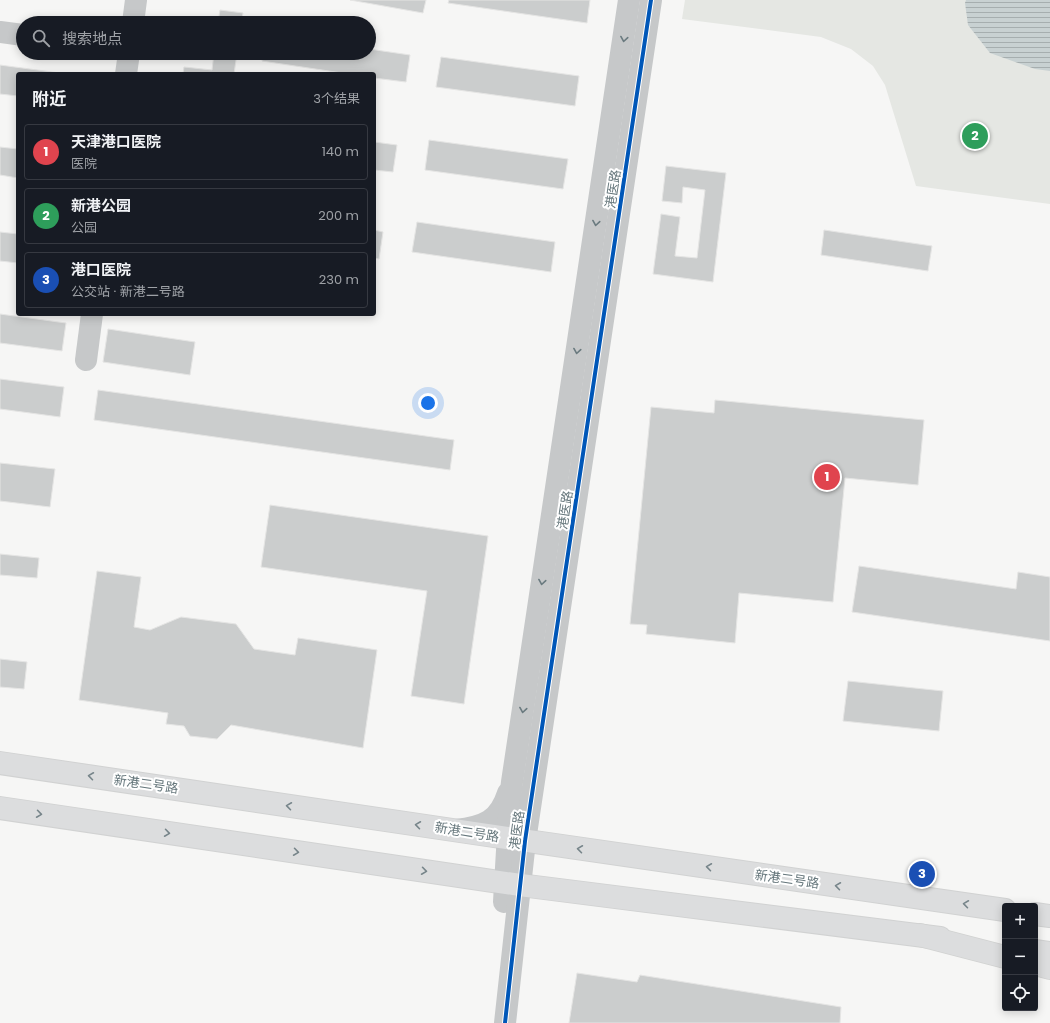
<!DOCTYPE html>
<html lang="zh">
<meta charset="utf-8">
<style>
:root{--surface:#171b24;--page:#20242c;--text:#f1f3f6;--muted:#9ea1a6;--line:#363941;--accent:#ea580c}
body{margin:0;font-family:Poppins,"Noto Sans SC",sans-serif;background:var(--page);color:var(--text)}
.controls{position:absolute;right:12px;bottom:12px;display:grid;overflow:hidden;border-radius:4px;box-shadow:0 2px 10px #0003}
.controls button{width:36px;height:36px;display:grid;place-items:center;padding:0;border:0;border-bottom:1px solid var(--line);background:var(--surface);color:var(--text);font:20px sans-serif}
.you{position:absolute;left:428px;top:403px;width:14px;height:14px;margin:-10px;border:3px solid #fff;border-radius:50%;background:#1a73e8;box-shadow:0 0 0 6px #1a73e833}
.badge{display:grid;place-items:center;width:26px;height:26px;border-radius:50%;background:var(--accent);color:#fff;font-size:13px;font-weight:700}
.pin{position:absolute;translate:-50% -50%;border:2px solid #fff;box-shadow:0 1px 4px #0006}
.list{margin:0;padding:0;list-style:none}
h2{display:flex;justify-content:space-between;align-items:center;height:52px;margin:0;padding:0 16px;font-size:17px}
h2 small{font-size:13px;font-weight:400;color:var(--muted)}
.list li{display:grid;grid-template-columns:26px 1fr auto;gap:12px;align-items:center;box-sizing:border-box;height:56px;margin:0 8px 8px;padding:0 8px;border:1px solid var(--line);border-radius:4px}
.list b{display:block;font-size:15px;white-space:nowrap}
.list p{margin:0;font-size:13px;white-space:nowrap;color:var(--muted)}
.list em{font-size:13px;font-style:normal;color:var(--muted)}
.icon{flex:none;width:22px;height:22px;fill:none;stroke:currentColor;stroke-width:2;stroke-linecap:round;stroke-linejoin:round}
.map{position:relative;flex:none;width:1050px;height:1023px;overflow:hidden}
.search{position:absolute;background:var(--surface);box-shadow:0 2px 10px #0003;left:16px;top:16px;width:360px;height:44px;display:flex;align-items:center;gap:10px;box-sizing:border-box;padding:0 14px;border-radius:22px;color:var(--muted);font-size:15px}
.panel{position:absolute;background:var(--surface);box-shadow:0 2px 10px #0003;left:16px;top:72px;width:360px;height:244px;border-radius:4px}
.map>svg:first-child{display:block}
.park{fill:#e5e7e3}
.water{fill:url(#water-rules)}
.building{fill:#cbcdcd;stroke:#e5e5e4}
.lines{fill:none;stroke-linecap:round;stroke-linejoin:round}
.primary-casing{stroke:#d1d2d2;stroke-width:24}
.motorway-casing{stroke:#d1d2d1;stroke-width:24}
.minor{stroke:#c6c8c9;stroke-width:22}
.tertiary{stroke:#c6c8c9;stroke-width:22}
.primary{stroke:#dcddde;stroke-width:22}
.motorway{stroke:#dcddde;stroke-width:22}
.cycleway-casing{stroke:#fff;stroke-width:6}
.cycleway{stroke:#0057b8;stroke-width:4}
.oneway{stroke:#6a7a7f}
.oneway2{stroke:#77858a}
.labels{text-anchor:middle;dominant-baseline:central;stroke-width:4;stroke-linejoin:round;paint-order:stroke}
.street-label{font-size:13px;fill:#65767b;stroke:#fff}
</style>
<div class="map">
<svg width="1050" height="1023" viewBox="0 0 1050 1023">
<defs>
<pattern id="water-rules" width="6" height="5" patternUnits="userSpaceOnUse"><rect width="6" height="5" fill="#c8d1d2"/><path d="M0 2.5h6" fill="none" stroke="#a6aeaf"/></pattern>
</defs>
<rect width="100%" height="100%" fill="#f6f6f5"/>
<polygon class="park" points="685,0 1050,0 1050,204 916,186 885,85 873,66 851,49 821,37 682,19"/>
<polygon class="water" points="966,0 1050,0 1050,71 1035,69 990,53 968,25 965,3"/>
<g class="building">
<polygon points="350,0 426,0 423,13"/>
<polygon points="449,0 590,0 587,23 448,3"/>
<polygon points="220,10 243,13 241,23 218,23"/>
<polygon points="369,49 410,55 406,82 374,78 374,74 349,74 262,61 263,53 369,53"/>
<polygon points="214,53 237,53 234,74 183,74 184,67 212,70"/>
<polygon points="441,57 579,76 575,106 436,87"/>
<polygon points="0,65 67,74 18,74 18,96 0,94"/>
<polygon points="429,140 568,159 563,189 425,170"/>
<polygon points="374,142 397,145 393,172 374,170"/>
<polygon points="0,147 18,149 18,178 0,175"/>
<polygon points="666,166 726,173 713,282 653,274 661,214 680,217 675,256 697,258 705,190 683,187 682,203 662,201"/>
<polygon points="417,222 555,242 551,272 412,252"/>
<polygon points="374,230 383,232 379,259 374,258"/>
<polygon points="824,230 932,246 928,271 821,255"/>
<polygon points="0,232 18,234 18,263 0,261"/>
<polygon points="0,314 66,323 62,351 0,343"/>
<polygon points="108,329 195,342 190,375 103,362"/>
<polygon points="0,379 64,387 60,417 0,409"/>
<polygon points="98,390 454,440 450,470 94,420"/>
<polygon points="715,400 924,420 918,485 845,478 833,602 739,593 735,643 646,634 647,625 630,624 651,407 714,413"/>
<polygon points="0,463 55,469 50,507 0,501"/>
<polygon points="270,505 488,536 464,704 411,696 427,591 261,567"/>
<polygon points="0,554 39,558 37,578 0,575"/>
<polygon points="859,566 1016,589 1018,572 1050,577 1050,641 852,612"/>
<polygon points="97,571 141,577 134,627 150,630 181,617 236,624 254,649 295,655 298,638 377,650 363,748 231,725 217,739 190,736 184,726 166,724 168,713 79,700"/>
<polygon points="0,659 27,662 24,689 0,687"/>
<polygon points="848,681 943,691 939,731 843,721"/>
<polygon points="577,973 637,982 640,975 841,1007 840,1023 569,1023"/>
</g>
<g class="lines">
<defs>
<g id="primary">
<polyline points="0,763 507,838 1005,910"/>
<polyline points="0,808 520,885 940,938"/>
<polyline points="1035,914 1050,916"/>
<polyline points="1035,951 1050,953"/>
</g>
<g id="motorway">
<polyline points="920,935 1005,957"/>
<polyline points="1035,964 1050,968"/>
</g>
</defs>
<use href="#primary" class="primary-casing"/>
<use href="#motorway" class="motorway-casing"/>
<g class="minor">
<polyline points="133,23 136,0"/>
<polyline points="0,32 23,35"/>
<polyline points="126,74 129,53"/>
<polyline points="86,360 92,314"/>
</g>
<g class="tertiary">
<path d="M 456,830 C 484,827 499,821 508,793"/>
<polyline points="504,902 510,799 512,782 629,0"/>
<polyline points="505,1023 525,841 651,0"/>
</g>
<use href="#primary" class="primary"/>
<use href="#motorway" class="motorway"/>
<defs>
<polyline id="cycleway" points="505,1023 525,841 651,0"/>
</defs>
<use href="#cycleway" class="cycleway-casing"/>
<use href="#cycleway" class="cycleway"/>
</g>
<defs><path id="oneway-chevron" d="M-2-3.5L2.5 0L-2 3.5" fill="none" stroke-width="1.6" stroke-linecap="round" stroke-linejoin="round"/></defs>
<g class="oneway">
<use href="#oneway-chevron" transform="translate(624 39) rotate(99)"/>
<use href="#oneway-chevron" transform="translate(596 223) rotate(99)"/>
<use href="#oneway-chevron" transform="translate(577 351) rotate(99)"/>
<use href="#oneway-chevron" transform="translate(542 582) rotate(99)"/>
<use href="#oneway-chevron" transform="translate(523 710) rotate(99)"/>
</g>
<g class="oneway2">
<use href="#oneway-chevron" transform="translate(91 776) rotate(-172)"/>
<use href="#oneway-chevron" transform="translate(289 806) rotate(-172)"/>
<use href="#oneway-chevron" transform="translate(39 814) rotate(8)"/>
<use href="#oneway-chevron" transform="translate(418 825) rotate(-172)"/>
<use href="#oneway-chevron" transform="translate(167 833) rotate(8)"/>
<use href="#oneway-chevron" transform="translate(580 849) rotate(-172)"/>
<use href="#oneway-chevron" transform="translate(296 852) rotate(8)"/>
<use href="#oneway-chevron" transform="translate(709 867) rotate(-172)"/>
<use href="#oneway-chevron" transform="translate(424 871) rotate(8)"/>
<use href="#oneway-chevron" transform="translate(838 886) rotate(-172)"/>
<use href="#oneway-chevron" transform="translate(966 904) rotate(-172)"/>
</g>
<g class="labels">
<g class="street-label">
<text transform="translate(613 189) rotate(-81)">港医路</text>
<text transform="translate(565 510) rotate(-81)">港医路</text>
<text transform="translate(146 784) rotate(8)">新港二号路</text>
<text transform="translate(517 830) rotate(-82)">港医路</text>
<text transform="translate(467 832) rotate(9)">新港二号路</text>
<text transform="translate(787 879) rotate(8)">新港二号路</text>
</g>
</g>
</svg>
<div class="controls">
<button>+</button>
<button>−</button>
<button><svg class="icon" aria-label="locate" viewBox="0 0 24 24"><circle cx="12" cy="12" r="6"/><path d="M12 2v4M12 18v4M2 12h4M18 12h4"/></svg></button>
</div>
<div class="you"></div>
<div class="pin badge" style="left:827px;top:477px;background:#e0444e">1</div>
<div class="pin badge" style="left:975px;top:136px;background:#2e9e5b">2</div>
<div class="pin badge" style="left:922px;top:874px;background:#1a4fb4">3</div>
<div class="search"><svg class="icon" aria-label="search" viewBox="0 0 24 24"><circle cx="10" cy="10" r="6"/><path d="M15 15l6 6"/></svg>搜索地点</div>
<section class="panel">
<h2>附近<small>3个结果</small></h2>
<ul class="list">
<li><span class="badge" style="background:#e0444e">1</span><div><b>天津港口医院</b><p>医院</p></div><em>140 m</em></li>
<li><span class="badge" style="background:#2e9e5b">2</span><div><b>新港公园</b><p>公园</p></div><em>200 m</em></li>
<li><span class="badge" style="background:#1a4fb4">3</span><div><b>港口医院</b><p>公交站 · 新港二号路</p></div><em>230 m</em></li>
</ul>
</section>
</div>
